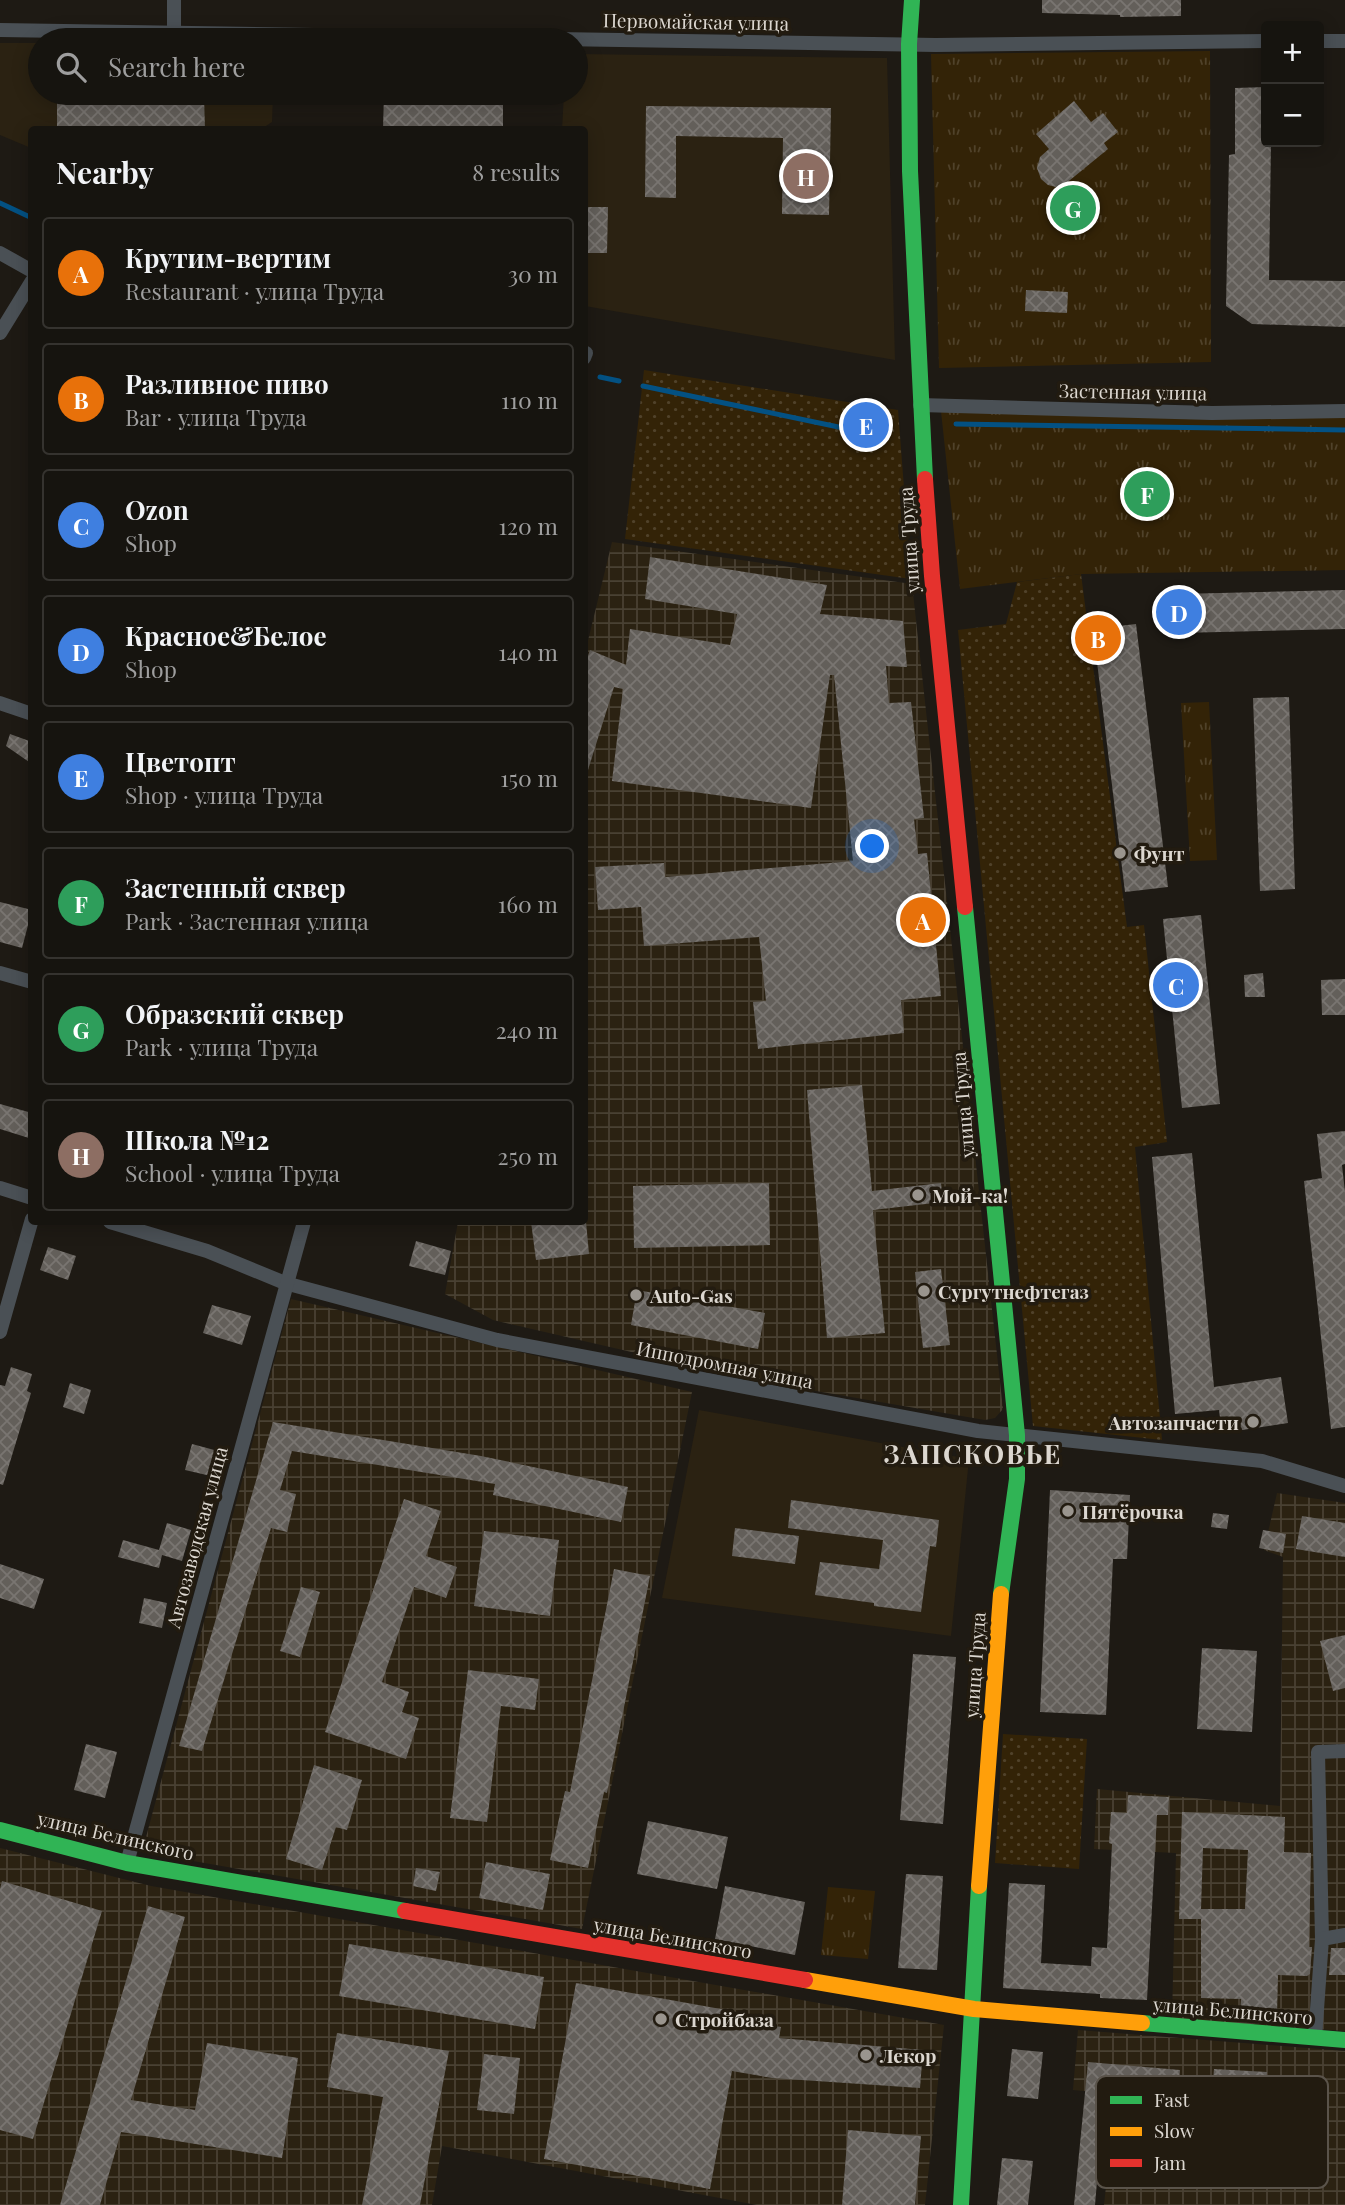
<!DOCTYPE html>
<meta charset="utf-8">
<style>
:root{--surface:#16140f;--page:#1f1d18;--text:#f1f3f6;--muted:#9e9e9e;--line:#35332f;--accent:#0b8043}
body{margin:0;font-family:"Playfair Display",serif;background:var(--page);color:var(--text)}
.controls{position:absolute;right:21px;top:21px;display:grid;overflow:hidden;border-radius:7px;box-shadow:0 4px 18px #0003}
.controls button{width:63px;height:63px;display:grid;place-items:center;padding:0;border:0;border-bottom:2px solid var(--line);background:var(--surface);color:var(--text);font:35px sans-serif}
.you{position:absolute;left:873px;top:847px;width:24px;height:24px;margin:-18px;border:5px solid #fff;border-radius:50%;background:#1a73e8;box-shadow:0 0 0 10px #1a73e833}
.badge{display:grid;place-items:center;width:46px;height:46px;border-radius:50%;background:var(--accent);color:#fff;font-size:23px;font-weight:700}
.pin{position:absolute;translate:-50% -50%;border:4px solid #fff;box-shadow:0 2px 7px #0006}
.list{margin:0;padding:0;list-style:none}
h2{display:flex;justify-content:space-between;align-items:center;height:91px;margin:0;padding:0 28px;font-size:30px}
h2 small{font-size:23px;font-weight:400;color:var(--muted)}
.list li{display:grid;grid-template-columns:46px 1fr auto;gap:21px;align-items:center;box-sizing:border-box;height:112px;margin:0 14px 14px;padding:0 14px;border:2px solid var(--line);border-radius:7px}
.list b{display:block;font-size:26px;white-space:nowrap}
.list p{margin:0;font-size:23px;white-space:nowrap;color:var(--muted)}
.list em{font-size:23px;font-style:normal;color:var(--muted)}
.icon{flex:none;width:38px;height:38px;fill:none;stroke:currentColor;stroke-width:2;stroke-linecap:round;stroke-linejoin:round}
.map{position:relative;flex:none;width:1345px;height:2205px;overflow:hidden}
.search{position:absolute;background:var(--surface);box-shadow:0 4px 18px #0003;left:28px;top:28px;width:560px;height:77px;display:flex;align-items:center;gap:18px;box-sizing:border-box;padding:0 24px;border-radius:38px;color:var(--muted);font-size:26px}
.panel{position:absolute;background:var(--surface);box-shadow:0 4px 18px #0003;left:28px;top:126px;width:560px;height:1099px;border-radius:7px}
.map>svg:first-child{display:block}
.built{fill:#2b2212}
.industrial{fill:url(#industrial-grid)}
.grass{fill:url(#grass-dots)}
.park{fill:url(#park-tufts)}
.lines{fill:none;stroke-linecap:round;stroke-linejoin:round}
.stream{stroke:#035183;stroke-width:5}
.building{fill:url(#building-cross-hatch);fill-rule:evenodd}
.street{stroke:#4a5055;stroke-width:14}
.fast{stroke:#30b455;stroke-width:16}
.slow{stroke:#ff9f0a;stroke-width:16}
.jam{stroke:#e5322d;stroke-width:16}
.poi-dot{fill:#9a958e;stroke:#221b10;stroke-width:2.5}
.labels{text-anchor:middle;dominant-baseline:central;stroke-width:7;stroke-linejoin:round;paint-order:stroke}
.street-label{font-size:19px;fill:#dcd7d0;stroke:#221b10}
.poi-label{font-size:19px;font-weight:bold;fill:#dcd7d0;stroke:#221b10;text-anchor:start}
.district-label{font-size:26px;font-weight:bold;letter-spacing:2px;fill:#dcd7d0;stroke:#221b10}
.key{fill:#221b10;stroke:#5a534a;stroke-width:2}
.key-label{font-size:19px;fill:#dcd7d0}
</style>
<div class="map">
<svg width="1345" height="2205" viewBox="0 0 1345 2205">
<defs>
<pattern id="industrial-grid" width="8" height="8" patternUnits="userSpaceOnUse" patternTransform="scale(1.75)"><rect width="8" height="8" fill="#2b2212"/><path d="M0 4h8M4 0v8" fill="none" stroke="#494133"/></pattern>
<pattern id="grass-dots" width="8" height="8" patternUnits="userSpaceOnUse" patternTransform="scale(1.75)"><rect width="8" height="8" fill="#332307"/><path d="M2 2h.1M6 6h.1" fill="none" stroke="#50422a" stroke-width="1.8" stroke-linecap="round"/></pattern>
<pattern id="park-tufts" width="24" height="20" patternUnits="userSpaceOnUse" patternTransform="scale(1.75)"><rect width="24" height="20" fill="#332307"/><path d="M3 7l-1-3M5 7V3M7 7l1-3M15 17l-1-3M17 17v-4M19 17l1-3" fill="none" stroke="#50422a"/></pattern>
<pattern id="building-cross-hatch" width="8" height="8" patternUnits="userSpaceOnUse" patternTransform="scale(1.75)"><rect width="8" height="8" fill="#635f5a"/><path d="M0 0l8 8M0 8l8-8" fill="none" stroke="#797571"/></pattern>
</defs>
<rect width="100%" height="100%" fill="#1e1a14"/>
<g class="built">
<polygon points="0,43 40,43 40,93 273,93 272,122 260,130 32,130 31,148 0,135"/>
<polygon points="576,54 887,58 895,360 585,306 584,130 562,130 564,93 576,93"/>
<polygon points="699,1410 969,1459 951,1636 662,1598"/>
</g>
<g class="industrial">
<polygon points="612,542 912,584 1003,1409 995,1418 985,1420 757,1381 493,1320 445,1294 458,1222 584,1222 584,657"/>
<polygon points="291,1299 692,1392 582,1929 142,1852"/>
<polygon points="1277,1493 1345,1503 1345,2031 1172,2019 1176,1853 1094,1849 1097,1789 1280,1806 1283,1557 1264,1550"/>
<polygon points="0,1848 151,1886 944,2025 925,2205 757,2205 442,2146 432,2205 0,2205"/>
<polygon points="1078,2030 1345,2051 1345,2205 1104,2205 1116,2094 1073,2090"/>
</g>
<g class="grass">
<polygon points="644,370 898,410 911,579 625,539"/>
<polygon points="1081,574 1127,927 1144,925 1167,1142 1135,1147 1162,1440 1033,1426 958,630 1006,624 1017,582"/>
<polygon points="1003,1734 1087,1739 1079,1869 995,1863"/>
</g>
<g class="park">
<polygon points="1210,51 1211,362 939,368 931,54"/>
<polygon points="941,411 1345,418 1345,570 1081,574 960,589"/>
<polygon points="1209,702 1217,860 1190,861 1181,703"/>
<polygon points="828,1887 875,1891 868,1959 821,1955"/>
</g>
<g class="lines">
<g class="stream">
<polyline points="0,203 32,218"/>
<polyline points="600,377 619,381"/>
<polyline points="643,386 848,429"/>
<polyline points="956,424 1345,430"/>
</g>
</g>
<g class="building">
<polygon points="1042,0 1181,0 1181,16 1120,17 1120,15 1042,13"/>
<polygon points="1266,87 1266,142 1271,142 1269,280 1345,281 1345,327 1252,324 1226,306 1229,155 1235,154 1235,88"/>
<polygon points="384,93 503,94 503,130 383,130"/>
<polygon points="57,96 204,96 205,130 57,130"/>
<polygon points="1074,101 1091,122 1103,113 1118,132 1104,143 1108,149 1064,185 1056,187 1048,185 1041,179 1037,168 1040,157 1049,149 1036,134"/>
<polygon points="646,106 831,108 829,215 782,214 783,138 676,136 676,198 645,197"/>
<polygon points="584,207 608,207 607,253 584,253"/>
<polygon points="1026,290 1068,292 1067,313 1025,311"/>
<polygon points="650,557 827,585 820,614 903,621 907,667 886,666 889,703 911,702 924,818 914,819 918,854 927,853 941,996 901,1000 904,1033 758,1049 753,1002 766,1001 759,937 644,946 641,907 598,910 595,867 664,863 665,877 853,861 834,675 830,675 811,808 612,781 623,689 614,687 588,770 584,769 584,667 590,650 626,665 630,629 730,645 737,614 645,599"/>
<polygon points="1345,590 1345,629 1179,633 1178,594"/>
<polygon points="1136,624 1168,887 1125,892 1093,629"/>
<polygon points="1289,697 1295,889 1260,891 1253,698"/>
<polygon points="10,734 32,742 32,764 6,746"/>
<polygon points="0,902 32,910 22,948 0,942"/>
<polygon points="1201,915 1220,1104 1182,1108 1163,919"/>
<polygon points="1263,973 1265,997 1245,997 1244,975"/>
<polygon points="1345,979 1345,1015 1322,1015 1321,980"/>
<polygon points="862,1085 872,1191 941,1183 943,1202 873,1210 885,1333 827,1338 807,1090"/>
<polygon points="0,1104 32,1113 32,1139 0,1129"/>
<polygon points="1345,1131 1345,1164 1342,1165 1345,1192 1345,1427 1331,1429 1304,1181 1322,1178 1317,1134"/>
<polygon points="1192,1153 1214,1387 1281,1377 1288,1423 1222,1433 1219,1410 1175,1414 1152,1157"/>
<polygon points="769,1183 770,1245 634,1248 633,1186"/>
<polygon points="531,1222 586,1222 589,1254 536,1260"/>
<polygon points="416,1241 451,1251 445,1275 409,1266"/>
<polygon points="48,1247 76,1256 68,1280 40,1270"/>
<polygon points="941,1269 950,1345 923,1348 915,1272"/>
<polygon points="637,1290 765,1313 758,1349 631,1325"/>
<polygon points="212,1305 251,1316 242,1345 203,1333"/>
<polygon points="11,1367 32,1374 27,1391 31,1393 3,1485 0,1484 0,1385 5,1386"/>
<polygon points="70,1383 91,1390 84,1414 63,1407"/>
<polygon points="273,1422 481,1456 628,1487 621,1522 493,1495 495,1484 292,1451 280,1490 296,1494 287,1532 271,1528 202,1751 179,1746"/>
<polygon points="192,1444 218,1451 211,1476 185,1470"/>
<polygon points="1050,1490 1130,1495 1127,1559 1113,1559 1106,1715 1040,1712"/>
<polygon points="404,1499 441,1511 426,1556 457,1567 446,1598 414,1587 382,1682 409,1692 402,1712 419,1718 406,1759 325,1732"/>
<polygon points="791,1500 939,1520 936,1547 930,1546 921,1612 874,1606 874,1603 815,1595 820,1562 879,1569 883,1540 788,1528"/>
<polygon points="1213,1513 1229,1515 1227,1529 1211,1527"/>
<polygon points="1302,1516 1345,1523 1345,1557 1296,1549"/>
<polygon points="167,1523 191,1530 182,1561 162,1555 159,1568 118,1557 123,1540 159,1550"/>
<polygon points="735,1528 799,1536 795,1564 732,1556"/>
<polygon points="1263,1530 1286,1534 1283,1553 1259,1548"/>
<polygon points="484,1531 559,1540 550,1616 474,1606"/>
<polygon points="0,1564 44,1579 34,1609 0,1598"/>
<polygon points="614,1569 650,1576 607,1793 604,1792 588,1868 550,1860 565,1791 570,1792"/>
<polygon points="301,1587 320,1592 300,1657 280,1651"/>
<polygon points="144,1598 167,1603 162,1628 139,1623"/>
<polygon points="1345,1635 1345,1688 1333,1691 1320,1641"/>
<polygon points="1202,1648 1257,1651 1252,1732 1197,1729"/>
<polygon points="913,1654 956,1657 943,1824 900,1820"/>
<polygon points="468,1670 539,1679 535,1710 501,1706 487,1822 450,1818"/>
<polygon points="86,1744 117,1752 105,1798 74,1790"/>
<polygon points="314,1765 362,1780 347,1830 336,1827 322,1870 286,1859"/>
<polygon points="1128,1795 1169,1797 1168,1815 1157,1815 1147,2000 1100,1998 1100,1994 1003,1988 1009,1883 1045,1885 1041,1963 1091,1966 1092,1947 1107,1948 1112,1844 1109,1843 1111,1812 1127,1813"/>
<path d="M 1182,1812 L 1285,1817 L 1284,1852 L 1311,1853 L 1309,1947 L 1312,1947 L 1310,1974 L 1307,1976 L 1278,1975 L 1277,2015 L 1240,2013 L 1241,1999 L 1201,1998 L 1201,1919 L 1179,1919 ZM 1203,1848 L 1248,1850 L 1245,1909 L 1201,1909 Z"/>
<polygon points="648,1821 728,1837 717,1889 637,1874"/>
<polygon points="486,1862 550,1874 543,1910 479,1898"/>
<polygon points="416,1868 440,1872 436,1891 413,1886"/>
<polygon points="906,1874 943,1876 937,1970 898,1968"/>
<polygon points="2,1881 102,1911 33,2139 0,2130 0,1889"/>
<polygon points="725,1886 805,1902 795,1955 715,1939"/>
<polygon points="148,1906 185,1917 131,2100 195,2110 207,2043 298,2058 282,2158 121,2132 100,2205 60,2205"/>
<polygon points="349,1944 544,1977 535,2029 339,1996"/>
<polygon points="1331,1948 1345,1948 1345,1975 1329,1975"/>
<polygon points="576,1983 743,2013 741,2020 781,2027 779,2038 923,2050 920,2088 772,2078 732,2071 710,2189 544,2159"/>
<polygon points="337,2033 449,2051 420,2205 362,2205 383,2097 327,2087"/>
<polygon points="1012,2049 1043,2052 1038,2099 1007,2096"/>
<polygon points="484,2054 520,2058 514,2114 477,2110"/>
<polygon points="1088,2062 1180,2070 1178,2093 1105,2087 1095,2205 1074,2205"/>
<polygon points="1214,2069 1267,2072 1265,2110 1211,2107"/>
<polygon points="848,2130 921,2136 915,2205 842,2205"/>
<polygon points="1002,2158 1033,2161 1028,2205 997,2205"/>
</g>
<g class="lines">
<g class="street">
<polyline points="174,0 174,33"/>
<polyline points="0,30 936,45 1266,41"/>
<polyline points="1319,41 1345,41"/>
<polyline points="0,253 32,271"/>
<polyline points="0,333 32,281"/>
<polyline points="584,358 586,353"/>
<polyline points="920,405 1212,413 1345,411"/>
<polyline points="0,703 32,714"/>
<polyline points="0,973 32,982"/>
<polyline points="0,1188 32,1198"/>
<polyline points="110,1222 207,1251 285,1283 497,1340 978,1431 1262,1461 1345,1486"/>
<polyline points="0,1332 32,1219"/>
<polyline points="127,1863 304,1222"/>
<polyline points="1322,1939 1318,1752 1345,1751"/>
<polyline points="1315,2038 1322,1939 1345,1935"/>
</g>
<g class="fast">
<polyline points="912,0 909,44 910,171 925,479"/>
<polyline points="965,907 1017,1435 1017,1479 1001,1594"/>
<polyline points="0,1830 127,1863 405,1911"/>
<polyline points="1142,2023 1345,2040"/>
<polyline points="961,2205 979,1886"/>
</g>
<g class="slow">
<polyline points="979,1886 1001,1594"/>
<polyline points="805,1980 974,2009 1142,2023"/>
</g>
<g class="jam">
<polyline points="925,479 932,576 965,907"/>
<polyline points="405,1911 805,1980"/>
</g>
</g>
<g class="poi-dot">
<circle cx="1120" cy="853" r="7"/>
<circle cx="918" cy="1195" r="7"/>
<circle cx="924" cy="1291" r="7"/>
<circle cx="636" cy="1295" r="7"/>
<circle cx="1253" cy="1422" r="7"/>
<circle cx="1068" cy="1511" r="7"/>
<circle cx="661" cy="2019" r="7"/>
<circle cx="866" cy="2055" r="7"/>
</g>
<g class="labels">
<g class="street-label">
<text transform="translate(696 21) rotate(1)">Первомайская улица</text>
<text transform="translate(1133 391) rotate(1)">Застенная улица</text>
<text transform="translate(908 540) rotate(-94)">улица Труда</text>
<text transform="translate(962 1105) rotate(-95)">улица Труда</text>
<text transform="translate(725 1364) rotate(11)">Ипподромная улица</text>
<text transform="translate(196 1537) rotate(-75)">Автозаводская улица</text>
<text transform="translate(974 1665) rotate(-86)">улица Труда</text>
<text transform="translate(116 1835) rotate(13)">улица Белинского</text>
<text transform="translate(673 1937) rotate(10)">улица Белинского</text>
<text transform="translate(1233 2010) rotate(5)">улица Белинского</text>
</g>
<g class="poi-label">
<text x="1134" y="853">Фунт</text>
<text x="932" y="1195">Мой-ка!</text>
<text x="938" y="1291">Сургутнефтегаз</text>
<text x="650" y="1295">Auto-Gas</text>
<text x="1239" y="1422" text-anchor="end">Автозапчасти</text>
<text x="1082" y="1511">Пятёрочка</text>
<text x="675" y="2019">Стройбаза</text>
<text x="880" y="2055">Лекор</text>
</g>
<g class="district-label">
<text x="973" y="1453">ЗАПСКОВЬЕ</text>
</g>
</g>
<rect x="1096" y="2076" width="232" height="112" rx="10" class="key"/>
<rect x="1110" y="2096" width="32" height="8" fill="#30b455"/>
<rect x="1110" y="2127" width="32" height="9" fill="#ff9f0a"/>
<rect x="1110" y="2159" width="32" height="8" fill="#e5322d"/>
<g class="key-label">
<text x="1154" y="2107">Fast</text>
<text x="1154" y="2138">Slow</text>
<text x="1154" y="2170">Jam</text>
</g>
</svg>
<div class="controls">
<button>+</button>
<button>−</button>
</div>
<div class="you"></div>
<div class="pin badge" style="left:923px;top:920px;background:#e8710a">A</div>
<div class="pin badge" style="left:1098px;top:638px;background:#e8710a">B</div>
<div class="pin badge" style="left:1176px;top:985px;background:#3f7fe0">C</div>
<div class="pin badge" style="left:1179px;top:612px;background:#3f7fe0">D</div>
<div class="pin badge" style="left:866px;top:425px;background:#3f7fe0">E</div>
<div class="pin badge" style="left:1147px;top:494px;background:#2e9e5b">F</div>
<div class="pin badge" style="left:1073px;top:208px;background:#2e9e5b">G</div>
<div class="pin badge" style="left:806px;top:176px;background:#8d6e63">H</div>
<div class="search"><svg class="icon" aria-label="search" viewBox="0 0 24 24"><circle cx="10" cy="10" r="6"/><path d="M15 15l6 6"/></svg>Search here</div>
<section class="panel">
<h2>Nearby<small>8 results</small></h2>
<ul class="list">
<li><span class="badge" style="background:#e8710a">A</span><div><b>Крутим-вертим</b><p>Restaurant · улица Труда</p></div><em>30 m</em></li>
<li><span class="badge" style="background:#e8710a">B</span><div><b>Разливное пиво</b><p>Bar · улица Труда</p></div><em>110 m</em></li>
<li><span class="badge" style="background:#3f7fe0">C</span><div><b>Ozon</b><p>Shop</p></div><em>120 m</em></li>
<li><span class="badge" style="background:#3f7fe0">D</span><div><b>Красное&amp;Белое</b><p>Shop</p></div><em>140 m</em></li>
<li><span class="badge" style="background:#3f7fe0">E</span><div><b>Цветопт</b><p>Shop · улица Труда</p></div><em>150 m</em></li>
<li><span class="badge" style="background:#2e9e5b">F</span><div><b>Застенный сквер</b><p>Park · Застенная улица</p></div><em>160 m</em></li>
<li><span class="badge" style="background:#2e9e5b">G</span><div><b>Образский сквер</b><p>Park · улица Труда</p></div><em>240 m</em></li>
<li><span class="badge" style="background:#8d6e63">H</span><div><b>Школа №12</b><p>School · улица Труда</p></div><em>250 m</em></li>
</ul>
</section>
</div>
